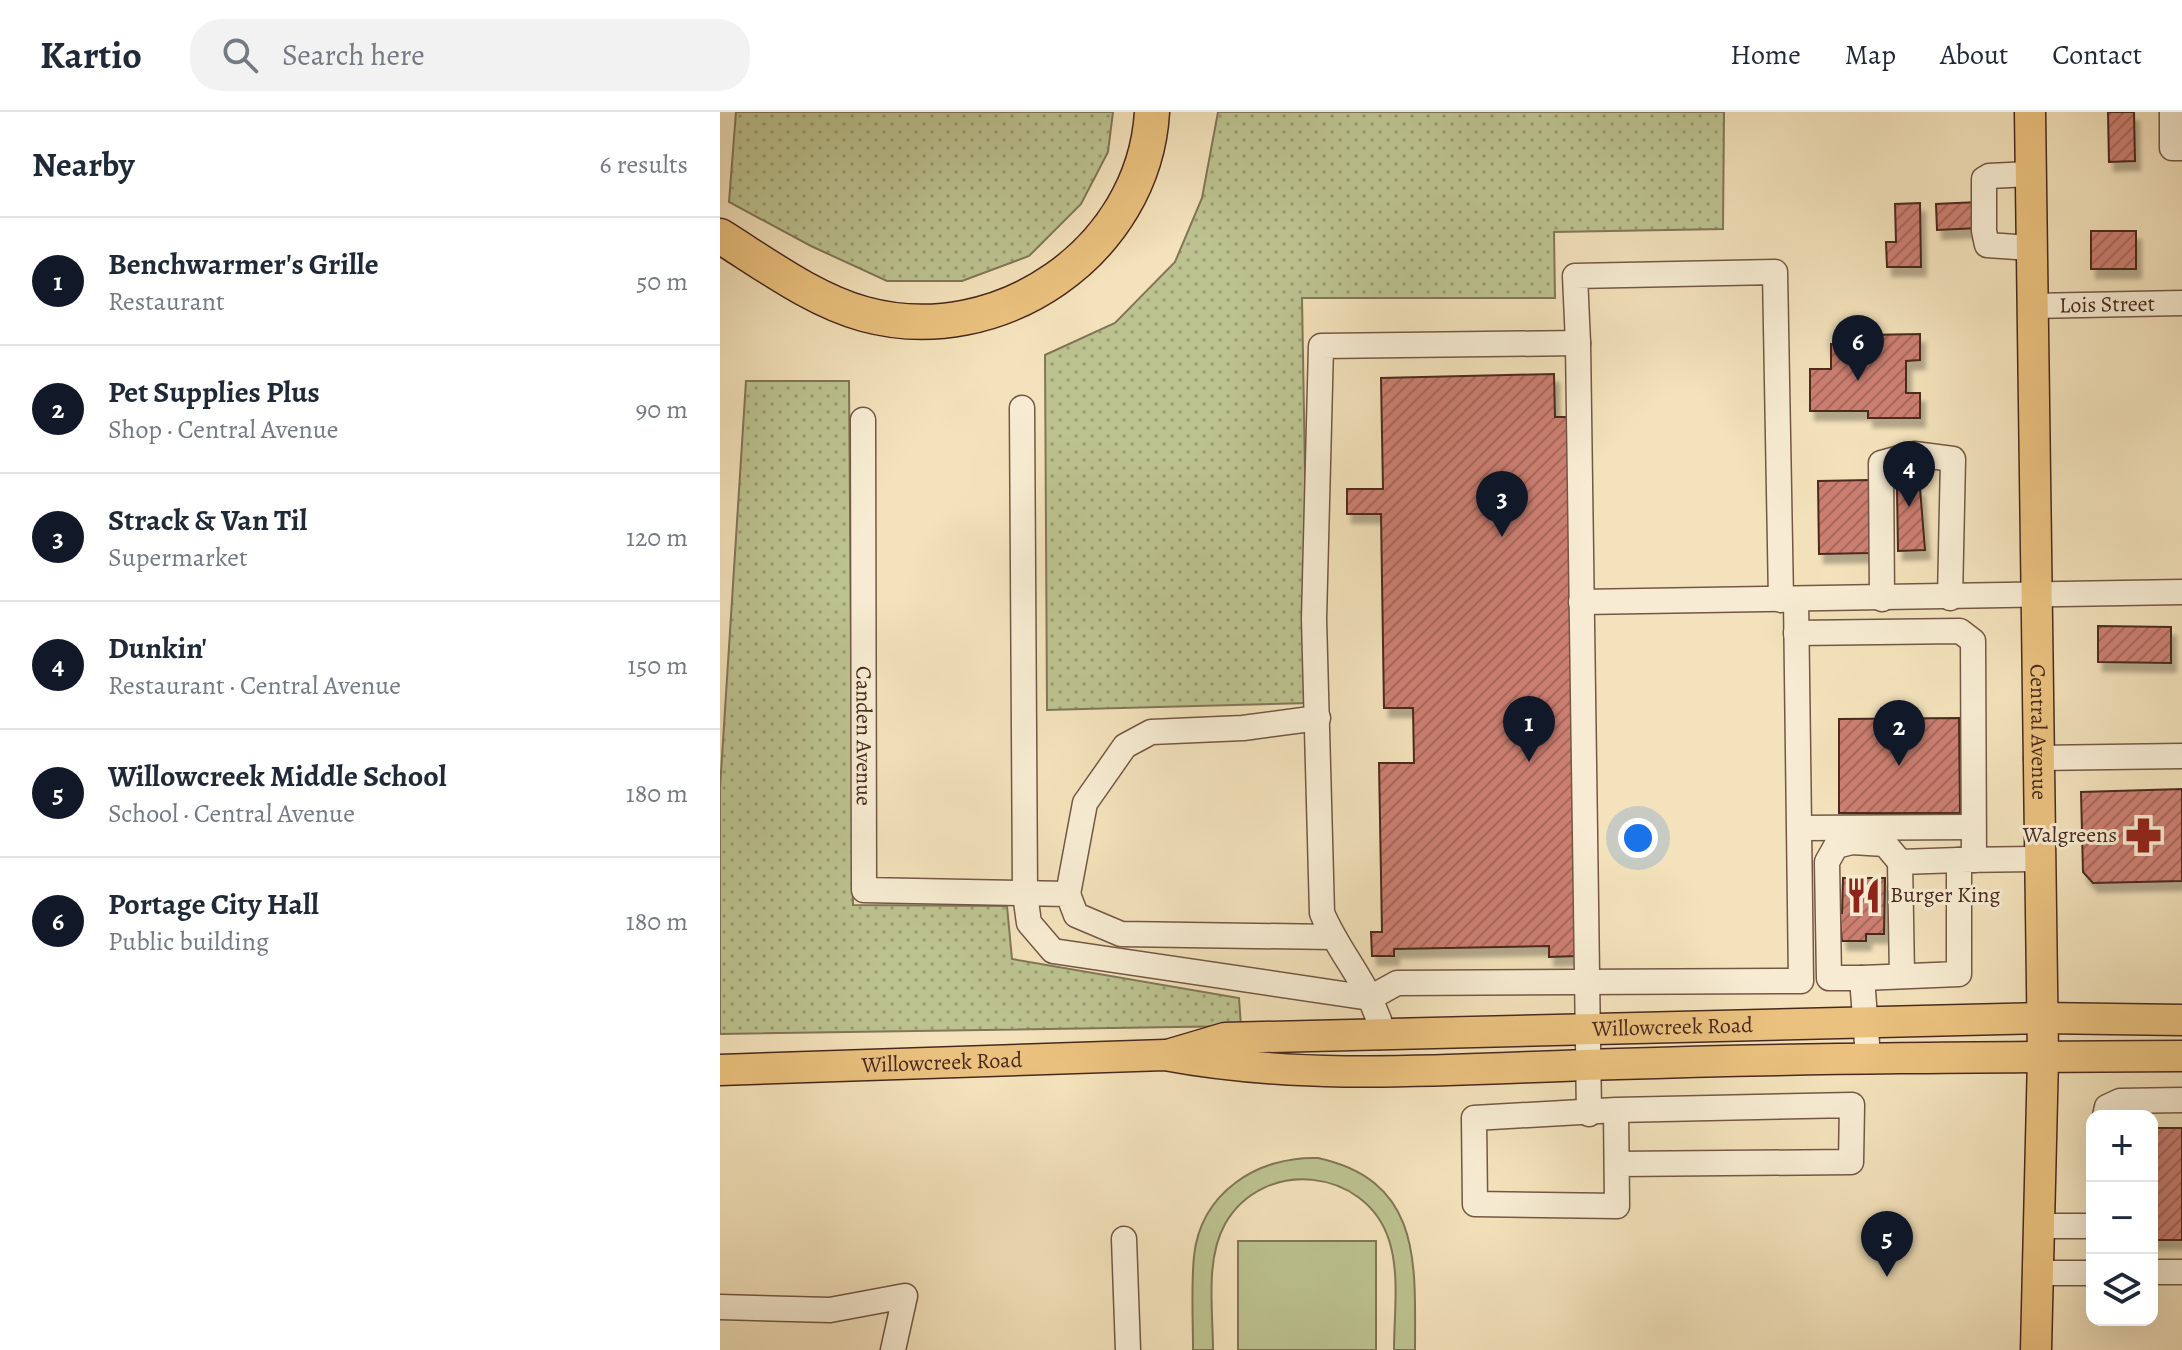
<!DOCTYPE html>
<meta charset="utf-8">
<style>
:root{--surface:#fff;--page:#f2f2f3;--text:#1f2937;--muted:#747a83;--line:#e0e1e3;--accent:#111827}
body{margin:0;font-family:Alegreya,serif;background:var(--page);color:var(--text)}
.controls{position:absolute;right:24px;bottom:24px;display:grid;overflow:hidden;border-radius:16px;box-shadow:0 8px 32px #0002}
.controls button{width:72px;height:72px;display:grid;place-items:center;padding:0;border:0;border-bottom:2px solid var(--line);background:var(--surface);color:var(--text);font:40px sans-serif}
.you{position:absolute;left:918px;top:726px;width:28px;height:28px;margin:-20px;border:6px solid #fff;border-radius:50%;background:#1a73e8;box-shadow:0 0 0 12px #1a73e833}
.badge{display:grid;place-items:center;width:52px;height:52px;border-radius:50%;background:var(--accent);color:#fff;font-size:26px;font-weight:700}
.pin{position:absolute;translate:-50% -66px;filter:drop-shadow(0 2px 4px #0008)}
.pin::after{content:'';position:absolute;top:42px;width:28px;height:24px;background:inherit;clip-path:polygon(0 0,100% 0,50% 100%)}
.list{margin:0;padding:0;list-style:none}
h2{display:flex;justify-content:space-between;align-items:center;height:104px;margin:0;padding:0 32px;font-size:34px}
h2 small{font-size:26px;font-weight:400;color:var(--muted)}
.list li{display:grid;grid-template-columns:52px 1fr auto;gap:24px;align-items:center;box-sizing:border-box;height:128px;padding:0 32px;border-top:2px solid var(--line)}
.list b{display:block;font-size:30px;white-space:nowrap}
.list p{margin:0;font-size:26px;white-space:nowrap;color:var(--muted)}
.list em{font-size:26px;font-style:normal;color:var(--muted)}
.icon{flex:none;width:44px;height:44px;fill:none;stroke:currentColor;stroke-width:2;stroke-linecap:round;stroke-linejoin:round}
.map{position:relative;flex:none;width:1462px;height:1238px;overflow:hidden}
header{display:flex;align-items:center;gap:48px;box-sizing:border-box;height:112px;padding:0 40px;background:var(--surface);border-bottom:2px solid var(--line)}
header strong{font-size:38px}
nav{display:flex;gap:44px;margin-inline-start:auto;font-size:28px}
.search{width:560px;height:72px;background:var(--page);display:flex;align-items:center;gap:20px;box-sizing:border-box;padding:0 28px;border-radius:32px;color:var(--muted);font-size:30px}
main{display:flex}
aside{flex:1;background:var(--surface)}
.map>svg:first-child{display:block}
.grass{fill:url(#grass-dots);stroke:#827657;stroke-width:2}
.pitch{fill:#bcc390;stroke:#827657;stroke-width:2}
.building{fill:url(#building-hatch);stroke:#49291e;stroke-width:2;filter:url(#shadow)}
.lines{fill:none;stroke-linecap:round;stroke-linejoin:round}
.minor-casing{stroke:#745745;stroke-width:27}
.major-casing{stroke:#49291e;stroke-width:33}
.highway-casing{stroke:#49291e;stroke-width:37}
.minor{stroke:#f7ecd3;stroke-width:24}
.major{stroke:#eac17e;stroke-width:30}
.highway{stroke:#eac17e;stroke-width:34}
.labels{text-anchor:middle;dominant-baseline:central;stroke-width:6;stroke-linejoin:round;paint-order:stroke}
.street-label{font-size:22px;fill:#49291e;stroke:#f7ecd3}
.poi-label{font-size:22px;fill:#49291e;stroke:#f7ecd3;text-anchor:end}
</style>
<header>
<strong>Kartio</strong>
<div class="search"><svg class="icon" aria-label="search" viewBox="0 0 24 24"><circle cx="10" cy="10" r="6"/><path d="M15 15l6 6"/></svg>Search here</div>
<nav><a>Home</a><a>Map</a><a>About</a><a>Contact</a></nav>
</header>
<main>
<aside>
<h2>Nearby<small>6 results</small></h2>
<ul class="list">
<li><span class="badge">1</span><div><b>Benchwarmer's Grille</b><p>Restaurant</p></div><em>50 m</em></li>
<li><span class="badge">2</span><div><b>Pet Supplies Plus</b><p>Shop · Central Avenue</p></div><em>90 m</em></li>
<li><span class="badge">3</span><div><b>Strack &amp; Van Til</b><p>Supermarket</p></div><em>120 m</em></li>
<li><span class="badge">4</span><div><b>Dunkin'</b><p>Restaurant · Central Avenue</p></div><em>150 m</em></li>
<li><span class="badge">5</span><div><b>Willowcreek Middle School</b><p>School · Central Avenue</p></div><em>180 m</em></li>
<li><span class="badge">6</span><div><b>Portage City Hall</b><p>Public building</p></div><em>180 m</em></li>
</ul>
</aside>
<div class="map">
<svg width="1462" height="1238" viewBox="0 0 1462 1238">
<defs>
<pattern id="grass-dots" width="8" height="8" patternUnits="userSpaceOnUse" patternTransform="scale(2)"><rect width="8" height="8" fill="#bcc390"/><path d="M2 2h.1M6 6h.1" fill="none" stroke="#9b9e75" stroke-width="1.8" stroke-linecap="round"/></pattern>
<pattern id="building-hatch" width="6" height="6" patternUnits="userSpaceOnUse" patternTransform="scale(2)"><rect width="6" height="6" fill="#cc7f71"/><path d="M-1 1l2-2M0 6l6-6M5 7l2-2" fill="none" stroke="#a8685c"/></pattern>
<filter id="shadow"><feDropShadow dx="5" dy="9" stdDeviation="2" flood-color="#0004"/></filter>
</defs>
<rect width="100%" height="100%" fill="#f3e2bb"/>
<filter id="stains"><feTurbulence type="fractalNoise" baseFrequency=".0025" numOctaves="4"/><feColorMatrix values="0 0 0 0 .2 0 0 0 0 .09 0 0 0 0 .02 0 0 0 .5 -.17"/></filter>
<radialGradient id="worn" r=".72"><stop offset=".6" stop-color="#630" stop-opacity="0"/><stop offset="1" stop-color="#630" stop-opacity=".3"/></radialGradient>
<g class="grass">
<polygon points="16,0 393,0 388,40 361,92 309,144 242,169 167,169 91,134 9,90"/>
<polygon points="498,0 1004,0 1003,117 834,120 835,186 582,186 589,591 327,598 325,243 395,211 455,150 482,86"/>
<polygon points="26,269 129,269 133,793 287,794 292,847 519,886 521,914 0,922 0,676"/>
</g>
<g class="pitch">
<path d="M 598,1046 C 703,1069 695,1152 695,1238 L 674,1238 C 674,1203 680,1162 669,1128 C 646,1056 543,1045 505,1112 C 485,1148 493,1198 493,1238 L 473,1238 C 473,1207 471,1175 474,1144 C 481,1080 538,1044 598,1046 Z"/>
<rect x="518" y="1129" width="138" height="109"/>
</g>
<g class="building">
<polygon points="1388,0 1414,0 1415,49 1389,50"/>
<polygon points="1258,90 1259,116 1217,118 1216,92"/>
<polygon points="1200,91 1201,155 1167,155 1166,130 1176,130 1175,92"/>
<rect x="1371" y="119" width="45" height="38"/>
<polygon points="1200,222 1200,248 1186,249 1186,281 1200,281 1200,306 1148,306 1148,299 1090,299 1090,257 1111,257 1111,232 1147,232 1147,223"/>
<polygon points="834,262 835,305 848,305 858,844 829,845 829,834 674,837 674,844 652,844 651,820 662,820 659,651 694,651 693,596 664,596 661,402 627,402 627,377 663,377 661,266"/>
<polygon points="1150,368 1151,441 1099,442 1098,369"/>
<polygon points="1177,376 1200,376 1205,438 1178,439"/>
<polygon points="1378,514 1451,515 1451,551 1378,550"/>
<polygon points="1239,606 1240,701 1119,701 1119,607"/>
<polygon points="1462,677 1462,769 1373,771 1363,760 1361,680"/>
<polygon points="1123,766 1165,766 1164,822 1146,822 1146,829 1122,829 1119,801 1122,801"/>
<rect x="1432" y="1016" width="30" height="112"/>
</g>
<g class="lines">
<defs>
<g id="minor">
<polyline points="1452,0 1452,36 1462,36"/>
<polyline points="1310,62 1269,64 1264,67 1264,119 1267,133 1311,136"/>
<path id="s1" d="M 1311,194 L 1462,191"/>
<polyline points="858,231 869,1002"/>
<polyline points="302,296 305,782 309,811 333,839 650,886 659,908 659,925"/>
<path id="s2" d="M 143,308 L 144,778 L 348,782 L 356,803 L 401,822 L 612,825"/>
<polyline points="1162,487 1161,351 1194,342 1233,347 1230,486"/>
<path d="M 1061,488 L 1055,160 L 855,164 L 858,231 L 601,234 L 594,507 L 602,801 C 615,832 635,856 650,886 L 677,871 L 1081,869 L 1076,487"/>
<polyline points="861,490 1462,480"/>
<polyline points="1076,521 1240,519 1253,529 1254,748"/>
<polyline points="1316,646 1462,644"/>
<polyline points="1080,716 1253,715"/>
<polyline points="1180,750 1239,748"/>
<polyline points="348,782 365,691 405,634 431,620 523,616 598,606"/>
<polyline points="1142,866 1109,866 1107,750 1116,734 1132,730 1165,732 1180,750 1182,864"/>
<polyline points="1148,945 1142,866 1239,862 1239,748 1317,747"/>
<polyline points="896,998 897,1094 755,1092 754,1006 896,998 1132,993 1131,1050 898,1052"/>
<polyline points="1385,1004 1387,995 1400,989 1462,988"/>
<polyline points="1318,1114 1372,1114"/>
<polyline points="404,1127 408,1238"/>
<polyline points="1432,1160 1462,1160"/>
<polyline points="1317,1161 1372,1161"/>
<polyline points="0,1195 110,1198 185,1184 173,1238"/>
</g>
<g id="major">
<path id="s3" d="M 1310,0 L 1323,945 L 1316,1238"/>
<path id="s4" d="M 451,942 L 505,926 L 1322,906 L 1462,908"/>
<path id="s5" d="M 0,958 L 445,943 C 594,971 747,956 898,952 C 1086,946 1274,945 1462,944"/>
</g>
<path id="highway" d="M 0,124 C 45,152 93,188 144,202 C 279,239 424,139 432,0"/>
</defs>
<use href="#minor" class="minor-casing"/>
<use href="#major" class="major-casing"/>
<use href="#highway" class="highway-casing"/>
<use href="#minor" class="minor"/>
<use href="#major" class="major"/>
<use href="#highway" class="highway"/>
</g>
<defs>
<symbol id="pharmacy-bare" viewBox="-9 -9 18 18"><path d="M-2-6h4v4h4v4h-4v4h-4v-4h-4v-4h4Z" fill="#8f2418" stroke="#f7ecd3" stroke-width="2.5" paint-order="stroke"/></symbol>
<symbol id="restaurant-bare" viewBox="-9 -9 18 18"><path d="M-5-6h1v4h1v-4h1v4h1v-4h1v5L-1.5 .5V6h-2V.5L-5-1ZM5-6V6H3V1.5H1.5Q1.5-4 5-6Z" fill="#8f2418" stroke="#f7ecd3" stroke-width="2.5" paint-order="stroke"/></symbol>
</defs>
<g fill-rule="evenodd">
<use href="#pharmacy-bare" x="1398" y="698" width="51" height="51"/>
<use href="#restaurant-bare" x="1118" y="758" width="51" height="51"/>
</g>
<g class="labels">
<g class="street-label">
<text stroke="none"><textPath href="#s1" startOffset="76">Lois Street</textPath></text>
<text stroke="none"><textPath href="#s3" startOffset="620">Central Avenue</textPath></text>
<text stroke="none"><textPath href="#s2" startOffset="316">Canden Avenue</textPath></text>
<text stroke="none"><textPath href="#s4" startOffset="504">Willowcreek Road</textPath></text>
<text stroke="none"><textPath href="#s5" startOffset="222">Willowcreek Road</textPath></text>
</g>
<g class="poi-label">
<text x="1397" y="723">Walgreens</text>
<text x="1170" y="783" text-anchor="start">Burger King</text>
</g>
</g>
<rect width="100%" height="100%" filter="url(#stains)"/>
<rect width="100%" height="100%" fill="url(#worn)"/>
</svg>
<div class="controls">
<button>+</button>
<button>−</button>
<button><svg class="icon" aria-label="layers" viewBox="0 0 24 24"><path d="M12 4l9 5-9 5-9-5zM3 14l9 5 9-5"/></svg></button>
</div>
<div class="you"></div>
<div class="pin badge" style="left:809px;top:650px">1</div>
<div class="pin badge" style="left:1179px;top:654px">2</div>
<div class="pin badge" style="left:782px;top:425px">3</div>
<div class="pin badge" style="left:1189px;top:395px">4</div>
<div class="pin badge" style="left:1167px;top:1165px">5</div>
<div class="pin badge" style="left:1138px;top:269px">6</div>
</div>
</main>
